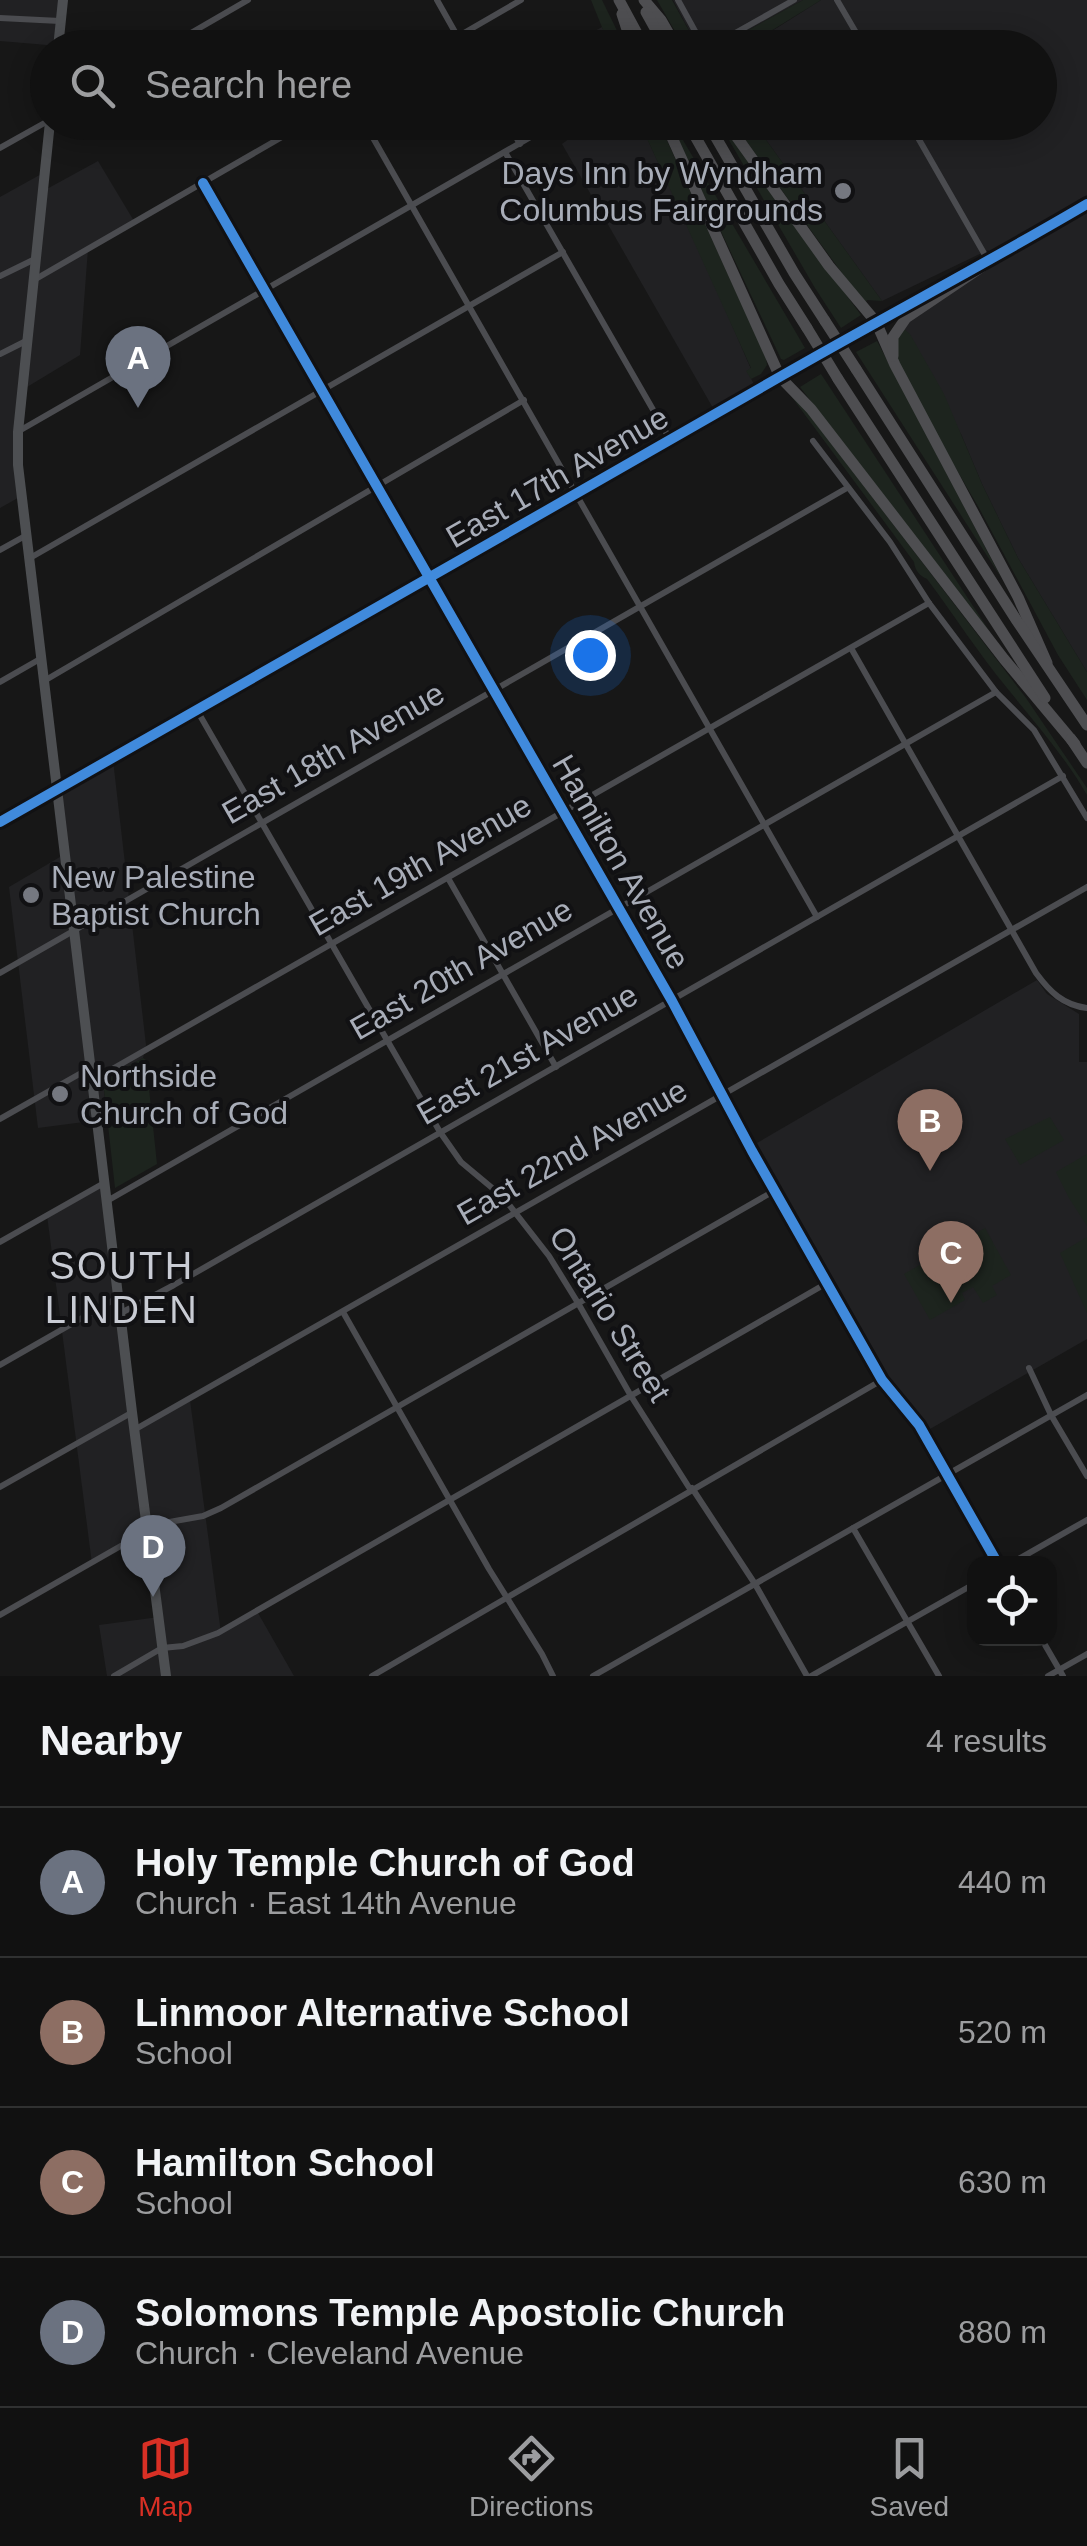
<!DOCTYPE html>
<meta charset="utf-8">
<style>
:root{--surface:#111;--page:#1a1a1a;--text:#f1f3f6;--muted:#9c9d9f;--line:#303131;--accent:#d93025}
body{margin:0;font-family:Helvetica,sans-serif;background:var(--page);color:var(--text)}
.controls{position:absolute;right:30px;bottom:30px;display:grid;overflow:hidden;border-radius:20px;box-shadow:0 5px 25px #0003}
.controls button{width:90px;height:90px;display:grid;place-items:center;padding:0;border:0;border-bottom:2px solid var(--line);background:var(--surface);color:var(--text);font:50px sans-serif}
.you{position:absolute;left:590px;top:655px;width:35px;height:35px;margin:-25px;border:8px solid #fff;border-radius:50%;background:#1a73e8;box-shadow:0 0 0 15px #1a73e833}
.badge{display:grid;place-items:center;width:65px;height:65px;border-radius:50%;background:var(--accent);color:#fff;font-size:32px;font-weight:700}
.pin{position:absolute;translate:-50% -82px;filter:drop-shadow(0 2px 5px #0008)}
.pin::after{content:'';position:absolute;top:52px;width:35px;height:30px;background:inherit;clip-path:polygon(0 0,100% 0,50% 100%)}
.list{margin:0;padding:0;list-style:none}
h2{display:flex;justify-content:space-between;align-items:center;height:130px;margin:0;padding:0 40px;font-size:42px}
h2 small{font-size:32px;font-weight:400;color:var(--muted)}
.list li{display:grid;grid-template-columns:65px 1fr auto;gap:30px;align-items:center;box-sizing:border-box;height:150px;padding:0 40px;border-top:2px solid var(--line)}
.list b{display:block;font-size:38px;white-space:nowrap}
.list p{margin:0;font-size:32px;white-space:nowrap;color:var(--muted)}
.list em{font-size:32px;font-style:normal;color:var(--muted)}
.icon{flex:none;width:55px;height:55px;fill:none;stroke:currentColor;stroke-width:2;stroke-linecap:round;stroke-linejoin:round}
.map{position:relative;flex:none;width:1087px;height:1676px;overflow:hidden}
.search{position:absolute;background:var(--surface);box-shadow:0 5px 25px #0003;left:30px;right:30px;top:30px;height:110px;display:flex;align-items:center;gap:25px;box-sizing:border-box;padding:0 35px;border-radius:55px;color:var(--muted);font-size:38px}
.sheet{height:730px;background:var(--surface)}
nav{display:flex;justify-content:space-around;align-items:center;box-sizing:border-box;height:140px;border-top:2px solid var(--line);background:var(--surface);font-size:28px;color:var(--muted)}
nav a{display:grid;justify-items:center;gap:5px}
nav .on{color:var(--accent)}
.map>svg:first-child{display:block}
.built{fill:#212123}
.green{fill:#1d241e}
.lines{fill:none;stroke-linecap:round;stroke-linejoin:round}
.street{stroke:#4b4c50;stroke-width:6}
.secondary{stroke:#4a4a4e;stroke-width:9}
.primary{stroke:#4d4f52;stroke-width:10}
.highway{stroke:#4e4e51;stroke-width:11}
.highway-bridge{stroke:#4e4e51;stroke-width:11}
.cycleway-casing{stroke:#111113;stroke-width:16}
.cycleway{stroke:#408adc;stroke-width:10}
.poi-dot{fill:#757880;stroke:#111113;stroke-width:4}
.labels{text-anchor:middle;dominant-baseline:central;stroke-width:8;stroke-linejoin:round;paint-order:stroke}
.poi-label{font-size:32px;fill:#a8adb8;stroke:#111113;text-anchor:start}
.street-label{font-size:32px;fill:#a8adb8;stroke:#111113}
.quarter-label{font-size:38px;letter-spacing:2.5px;fill:#c9ccd4;stroke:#111113}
</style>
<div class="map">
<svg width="1087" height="1676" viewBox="0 0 1087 1676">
<rect width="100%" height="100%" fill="#171717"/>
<g class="built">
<polygon points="0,0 63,0 59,46 0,41"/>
<polygon points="673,0 803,0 716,48 698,47"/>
<polygon points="821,0 1087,0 1087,195 995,250 990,252 988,250 882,301 754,123 1040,122 1040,48 745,48"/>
<polygon points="602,27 610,47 565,48"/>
<polygon points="562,123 640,123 715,286 751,369 747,371 757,390 717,415 562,144 570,138"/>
<polygon points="98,161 134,221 88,249 80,355 27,387 21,454 25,494 0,508 0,197 45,172 45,190"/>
<polygon points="1087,204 1087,672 1018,558 982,484 961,434 899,325 906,318"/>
<polygon points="113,760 146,1045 143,1058 103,1080 107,1119 38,1128 9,887 65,854 56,791"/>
<polygon points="1037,980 1047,994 1079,1014 1079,1062 1087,1062 1087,1339 930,1429 889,1377 757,1143"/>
<polygon points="104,1182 133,1430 190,1400 221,1633 258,1613 294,1676 107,1676 99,1625 159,1617 147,1534 92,1564 47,1215"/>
</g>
<g class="green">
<polygon points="591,0 602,0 625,47 610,47"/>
<polygon points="657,0 672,0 698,47 684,47"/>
<polygon points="803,0 821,0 745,47 716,48"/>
<polygon points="640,123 659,123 766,358 767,365 761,374 751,379 746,371 751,368"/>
<polygon points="670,123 673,123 805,348 784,360 781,359"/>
<polygon points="719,123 721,123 861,315 841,328 815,288"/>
<polygon points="733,123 754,123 882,301 867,300 866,302 860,298"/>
<polygon points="899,325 910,334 944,394 982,484 1018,558 1087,672 1087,700 1058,655 979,508 895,365"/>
<polygon points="877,341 1002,579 856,352"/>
<polygon points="821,374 992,635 800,387"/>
<path d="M 791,396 L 798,400 L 1026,698 L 1087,788 L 1087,795 C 1064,755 1035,723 1007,688 C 978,653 954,615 927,579 C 920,576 915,571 914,562 Z"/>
<polygon points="143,1058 146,1060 157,1164 115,1188 103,1080"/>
<polygon points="1050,1117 1064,1140 1020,1165 1005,1139"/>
<polygon points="1087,1154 1087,1226 1069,1198 1056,1172"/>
<polygon points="985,1228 1011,1275 992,1286 997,1295 983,1303 973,1287 962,1293 965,1300 930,1320 904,1274"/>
<polygon points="1087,1237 1087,1313 1060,1253"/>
</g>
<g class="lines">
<g class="street">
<polyline points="437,0 464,48"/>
<polyline points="678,0 701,42 712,46 794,0"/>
<polyline points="837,0 865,48"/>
<polyline points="0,18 60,21"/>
<polyline points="165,48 248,0"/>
<polyline points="438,48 521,0"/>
<polyline points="364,122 817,917"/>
<polyline points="507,122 520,144"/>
<polyline points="909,122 989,262"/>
<polyline points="0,148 48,121"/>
<polyline points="505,152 671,441"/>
<polyline points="203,183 672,1001 752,1151 882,1380 919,1425 998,1564"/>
<polyline points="0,276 35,259"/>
<polyline points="34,280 308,122"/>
<polyline points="0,354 26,341"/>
<polyline points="19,431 541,131"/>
<polyline points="813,441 890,542 929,603 996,692 1034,730 1087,818"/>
<polyline points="0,550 25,536"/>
<polyline points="30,558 563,252"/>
<path d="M 851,648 L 1036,973 C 1050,992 1063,1005 1087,1008"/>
<polyline points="44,681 524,400"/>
<polyline points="0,682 40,659"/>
<polyline points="198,712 440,1132 461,1162 503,1197 549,1256 578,1303 631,1396 690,1489"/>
<polyline points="448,878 556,1067"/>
<polyline points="0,973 847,488"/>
<polyline points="93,1080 929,603"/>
<polyline points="0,1119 90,1068"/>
<polyline points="107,1201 996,692"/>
<polyline points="0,1242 104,1183"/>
<polyline points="343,1312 489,1569 542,1654 553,1676"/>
<polyline points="121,1313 174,1285 1063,776"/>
<polyline points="0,1365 117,1298"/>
<polyline points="1029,1368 1051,1415 1087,1476"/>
<polyline points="134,1430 1087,887"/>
<polyline points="0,1487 131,1413"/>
<polyline points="692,1488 755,1584 807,1676"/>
<polyline points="147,1526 203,1516 221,1508 774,1191"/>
<polyline points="853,1528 939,1676"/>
<polyline points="1010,1564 1087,1520"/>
<polyline points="0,1615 147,1531"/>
<polyline points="1041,1638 1063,1676"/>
<polyline points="114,1676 162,1648 183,1646 218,1633 827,1283"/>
<polyline points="372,1676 882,1380"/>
<polyline points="593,1676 1087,1395"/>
<polyline points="811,1676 974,1584"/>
<polyline points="1048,1676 1087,1654"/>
</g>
<g class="secondary">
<polyline points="985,264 1087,204"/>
<polyline points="0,822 198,712 780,377 950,283"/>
</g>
<g class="primary">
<polyline points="58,48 63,0"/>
<polyline points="50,122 18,432 18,465 132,1412 166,1676"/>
</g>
<g class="highway">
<polyline points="619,0 645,48"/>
<polyline points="644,0 661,20 677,48"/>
<polyline points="646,12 666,48"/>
<polyline points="622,14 633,48"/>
<polyline points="665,122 780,377 811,409 1004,659 1075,744"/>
<polyline points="687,122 779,284 807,328"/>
<polyline points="707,122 794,273 825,321"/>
<polyline points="726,122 829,266 876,322 895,365 1018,597 1047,663"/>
<polyline points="893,356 893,337 906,318 989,262"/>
<polyline points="856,369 1017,621 1087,725"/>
<polyline points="838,379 1045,698"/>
<polyline points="1071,739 1087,763"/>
</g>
<g class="highway-bridge">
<polyline points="825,321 856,369"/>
<polyline points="807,328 838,379"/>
</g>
<defs>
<g id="cycleway">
<polyline points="203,183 672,1001 752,1151 882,1380 919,1425 998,1564"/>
<path d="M 0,822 C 262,675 522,524 783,375 C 884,317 987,263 1087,204"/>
</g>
</defs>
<use href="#cycleway" class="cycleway-casing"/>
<use href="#cycleway" class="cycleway"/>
</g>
<g class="poi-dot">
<circle cx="843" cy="191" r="10"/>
<circle cx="31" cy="895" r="10"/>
<circle cx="60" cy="1094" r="10"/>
</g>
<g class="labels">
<g class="poi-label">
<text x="823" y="173" text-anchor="end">Days Inn by Wyndham<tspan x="823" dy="37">Columbus Fairgrounds</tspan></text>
<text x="51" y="877">New Palestine<tspan x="51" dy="37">Baptist Church</tspan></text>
<text x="80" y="1076">Northside<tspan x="80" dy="37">Church of God</tspan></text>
</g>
<g class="street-label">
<text transform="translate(557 477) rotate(-30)">East 17th Avenue</text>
<text transform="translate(333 753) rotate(-30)">East 18th Avenue</text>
<text transform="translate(621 862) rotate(60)">Hamilton Avenue</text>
<text transform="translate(420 865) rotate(-30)">East 19th Avenue</text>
<text transform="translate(461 969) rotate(-30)">East 20th Avenue</text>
<text transform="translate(527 1054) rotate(-30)">East 21st Avenue</text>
<text transform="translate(572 1152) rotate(-30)">East 22nd Avenue</text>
<text transform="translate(610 1314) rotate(58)">Ontario Street</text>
</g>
<g class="quarter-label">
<text x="122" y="1266">SOUTH<tspan x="122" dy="44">LINDEN</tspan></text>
</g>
</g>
</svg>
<div class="controls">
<button><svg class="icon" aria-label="locate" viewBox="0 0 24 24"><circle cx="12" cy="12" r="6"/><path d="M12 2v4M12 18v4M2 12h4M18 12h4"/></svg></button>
</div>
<div class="you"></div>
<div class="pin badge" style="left:138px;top:408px;background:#6b7280">A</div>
<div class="pin badge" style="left:930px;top:1171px;background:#8d6e63">B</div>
<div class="pin badge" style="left:951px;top:1303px;background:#8d6e63">C</div>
<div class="pin badge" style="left:153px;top:1597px;background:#6b7280">D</div>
<div class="search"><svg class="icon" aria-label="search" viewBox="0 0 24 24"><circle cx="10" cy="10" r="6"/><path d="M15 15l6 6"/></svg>Search here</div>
</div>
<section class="sheet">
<h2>Nearby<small>4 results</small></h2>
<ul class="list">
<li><span class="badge" style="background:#6b7280">A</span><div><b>Holy Temple Church of God</b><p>Church · East 14th Avenue</p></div><em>440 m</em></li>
<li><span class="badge" style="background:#8d6e63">B</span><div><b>Linmoor Alternative School</b><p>School</p></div><em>520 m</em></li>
<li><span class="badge" style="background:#8d6e63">C</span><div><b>Hamilton School</b><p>School</p></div><em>630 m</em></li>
<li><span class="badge" style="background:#6b7280">D</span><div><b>Solomons Temple Apostolic Church</b><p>Church · Cleveland Avenue</p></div><em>880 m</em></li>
</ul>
</section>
<nav>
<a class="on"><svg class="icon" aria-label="map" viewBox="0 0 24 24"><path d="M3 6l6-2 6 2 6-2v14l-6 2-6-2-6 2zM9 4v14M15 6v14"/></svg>Map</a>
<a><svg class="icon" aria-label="directions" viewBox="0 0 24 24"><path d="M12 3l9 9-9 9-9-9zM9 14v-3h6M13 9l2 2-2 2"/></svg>Directions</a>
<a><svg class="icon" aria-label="saved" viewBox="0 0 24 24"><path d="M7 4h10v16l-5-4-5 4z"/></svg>Saved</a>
</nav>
